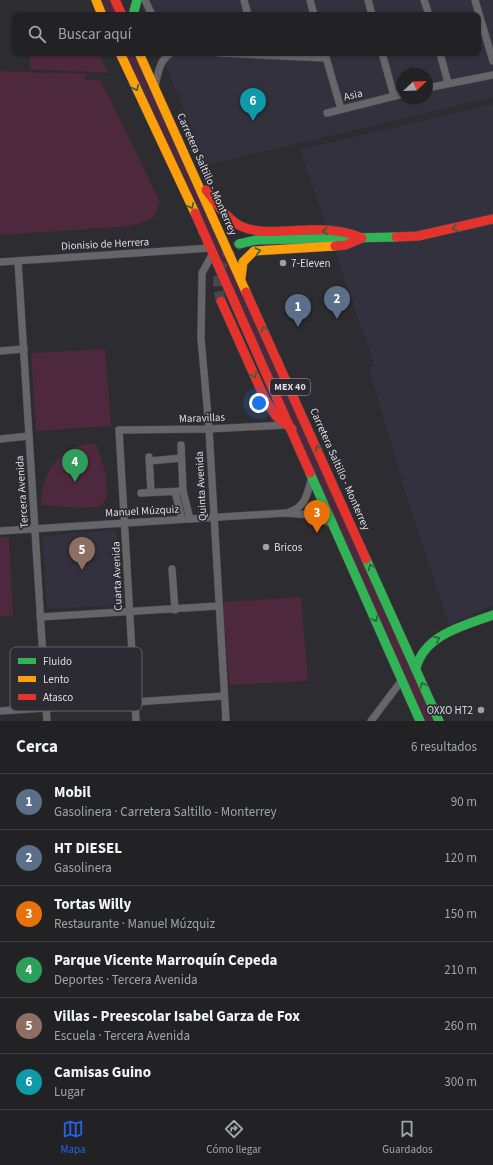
<!DOCTYPE html>
<html lang="es">
<meta charset="utf-8">
<style>
:root{--surface:#222225;--page:#2a2a2d;--text:#f1f3f6;--muted:#a2a4a7;--line:#3f3f42;--accent:#2563eb}
body{margin:0;font-family:"Source Sans 3",sans-serif;background:var(--page);color:var(--text)}
.compass{position:absolute;left:397px;top:68px;width:36px;height:36px;border-radius:50%;background:var(--surface);box-shadow:0 1px 3px #0004;rotate:67deg}
.you{position:absolute;left:259px;top:403px;width:14px;height:14px;margin:-10px;border:3px solid #fff;border-radius:50%;background:#1a73e8;box-shadow:0 0 0 6px #1a73e833}
.badge{display:grid;place-items:center;width:26px;height:26px;border-radius:50%;background:var(--accent);color:#fff;font-size:13px;font-weight:700}
.pin{position:absolute;translate:-50% -33px;filter:drop-shadow(0 1px 2px #0008)}
.pin::after{content:'';position:absolute;top:21px;width:14px;height:12px;background:inherit;clip-path:polygon(0 0,100% 0,50% 100%)}
.list{margin:0;padding:0;list-style:none}
h2{display:flex;justify-content:space-between;align-items:center;height:52px;margin:0;padding:0 16px;font-size:17px}
h2 small{font-size:13px;font-weight:400;color:var(--muted)}
.list li{display:grid;grid-template-columns:26px 1fr auto;gap:12px;align-items:center;box-sizing:border-box;height:56px;padding:0 16px;border-top:1px solid var(--line)}
.list b{display:block;font-size:15px;white-space:nowrap}
.list p{margin:0;font-size:13px;white-space:nowrap;color:var(--muted)}
.list em{font-size:13px;font-style:normal;color:var(--muted)}
.icon{flex:none;width:22px;height:22px;fill:none;stroke:currentColor;stroke-width:2;stroke-linecap:round;stroke-linejoin:round}
.map{position:relative;flex:none;width:493px;height:721px;overflow:hidden}
.search{position:absolute;background:var(--surface);box-shadow:0 1px 3px #0004;left:12px;right:12px;top:12px;height:44px;display:flex;align-items:center;gap:10px;box-sizing:border-box;padding:0 14px;border-radius:8px;color:var(--muted);font-size:15px}
.sheet{height:388px;background:var(--surface)}
nav{display:flex;justify-content:space-around;align-items:center;box-sizing:border-box;height:56px;border-top:1px solid var(--line);background:var(--surface);font-size:11px;color:var(--muted)}
nav a{display:grid;justify-items:center;gap:2px}
nav .on{color:var(--accent)}
.map>svg:first-child{display:block}
.built{fill:#33313e;fill-rule:evenodd}
.green{fill:#4e283c}
.lines{fill:none;stroke-linecap:round;stroke-linejoin:round}
.secondary-tunnel{stroke:#47474c;stroke-width:10;stroke-dasharray:10 5;stroke-linecap:butt}
.street-casing{stroke:#4a4a4d;stroke-width:8}
.fast-casing{stroke:#4a4a4d;stroke-width:10}
.slow-casing{stroke:#4a4a4d;stroke-width:10}
.jam-casing{stroke:#4a4a4d;stroke-width:10}
.street{stroke:#666569;stroke-width:7}
.fast{stroke:#30b455;stroke-width:9}
.slow{stroke:#ff9f0a;stroke-width:9}
.jam{stroke:#e5322d;stroke-width:9}
.oneway{stroke:#2e6241}
.poi-dot{fill:#9f9fa4;stroke:#2c2b33;stroke-width:1.5}
.labels{text-anchor:middle;dominant-baseline:central;stroke-width:3.5;stroke-linejoin:round;paint-order:stroke}
.shield{fill:#2c2b33;stroke:#a8a8ae;stroke-width:1}
.shield-label{font-size:10px;font-weight:bold;fill:#dddde2}
.street-label{font-size:11px;fill:#dddde2;stroke:#2c2b33}
.poi-label{font-size:11px;fill:#dddde2;stroke:#2c2b33;text-anchor:start}
.key{fill:#2c2b33;stroke:#616068;stroke-width:1}
.key-label{font-size:11px;fill:#dddde2}
</style>
<div class="map">
<svg width="493" height="721" viewBox="0 0 493 721">
<rect width="100%" height="100%" fill="#2d2d31"/>
<g class="built">
<path d="M 140,0 L 493,0 L 493,97 L 206,165 L 161,53 L 478,53 L 478,15 L 146,15 ZM 403,74 L 427,74 L 427,98 L 403,98 Z"/>
<polygon points="493,104 493,605 449,625 409,504 369,368 374,366 373,360 300,150"/>
<polygon points="116,530 121,605 47,609 42,536"/>
</g>
<g class="green">
<polygon points="101,0 110,0 117,15 108,15"/>
<polygon points="30,53 98,53 108,73 30,69"/>
<polygon points="125,53 135,53 434,721 425,721"/>
<polygon points="0,71 89,74 85,76 85,79 101,81 160,202 153,218 131,226 0,235"/>
<polygon points="105,349 111,426 36,431 31,353"/>
<path d="M 96,443 L 106,475 L 107,498 L 99,507 L 80,508 L 41,505 C 41,471 60,445 96,443 Z"/>
<polygon points="0,537 9,537 13,616 0,616"/>
<polygon points="301,597 308,681 229,685 223,602"/>
</g>
<g class="lines">
<path class="secondary-tunnel" d="M 221,301 C 214,278 220,258 239,244"/>
<defs>
<g id="street">
<polyline points="145,0 152,15"/>
<polyline points="244,0 248,15"/>
<polyline points="310,0 314,15"/>
<polyline points="368,0 372,15"/>
<polyline points="424,0 429,15"/>
<polyline points="475,0 493,61"/>
<polyline points="219,53 326,58"/>
<polyline points="382,53 394,96"/>
<polyline points="440,53 448,83"/>
<polyline points="325,54 341,109"/>
<path d="M 155,86 C 158,74 159,60 171,53"/>
<polyline points="427,88 493,75"/>
<polyline points="327,113 403,94"/>
<polyline points="213,253 202,273 201,338 209,429 226,721"/>
<polyline points="18,261 47,721"/>
<polyline points="0,262 211,248"/>
<polyline points="0,351 24,349"/>
<polyline points="0,439 29,436"/>
<polyline points="181,445 183,491 190,519"/>
<polyline points="149,457 151,491"/>
<polyline points="150,461 181,458"/>
<polyline points="175,492 182,519"/>
<polyline points="141,493 183,491"/>
<path d="M 289,512 C 307,506 307,493 312,477"/>
<polyline points="0,531 285,513 312,515 333,524"/>
<polyline points="172,569 175,610"/>
<polyline points="40,617 218,606"/>
<polyline points="43,663 131,657"/>
<polyline points="0,711 224,696"/>
<polyline points="136,721 119,430 209,429 285,425"/>
<polyline points="371,721 402,680"/>
</g>
<g id="fast">
<polyline points="133,15 137,0"/>
<polyline points="239,244 256,240 396,237"/>
<polyline points="310,473 420,721"/>
<polyline points="366,559 439,721"/>
<path d="M 416,668 C 425,634 464,626 493,615"/>
</g>
<g id="slow">
<polyline points="96,0 102,15"/>
<polyline points="120,53 195,213"/>
<polyline points="139,53 246,292"/>
<polyline points="241,278 243,262 254,251 335,246"/>
</g>
<g id="jam">
<polyline points="115,0 122,15"/>
<path d="M 206,190 C 216,202 224,216 237,224 C 256,236 286,230 307,230 C 326,229 344,230 362,238 L 346,245 L 335,246"/>
<polyline points="195,213 310,473"/>
<polyline points="396,237 418,236 493,219"/>
<polyline points="246,292 366,559"/>
<polyline points="221,301 265,399 276,416 292,429"/>
</g>
</defs>
<use href="#street" class="street-casing"/>
<use href="#fast" class="fast-casing"/>
<use href="#slow" class="slow-casing"/>
<use href="#jam" class="jam-casing"/>
<use href="#street" class="street"/>
<use href="#fast" class="fast"/>
<use href="#slow" class="slow"/>
<use href="#jam" class="jam"/>
</g>
<defs><path id="oneway-chevron" d="M-2-3.5L2.5 0L-2 3.5" fill="none" stroke-width="1.6" stroke-linecap="round" stroke-linejoin="round"/></defs>
<g class="oneway">
<use href="#oneway-chevron" transform="translate(136 88) rotate(65)"/>
<use href="#oneway-chevron" transform="translate(191 206) rotate(65)"/>
<use href="#oneway-chevron" transform="translate(455 228) rotate(166)"/>
<use href="#oneway-chevron" transform="translate(325 231) rotate(180)"/>
<use href="#oneway-chevron" transform="translate(258 251) rotate(-11)"/>
<use href="#oneway-chevron" transform="translate(264 329) rotate(-114)"/>
<use href="#oneway-chevron" transform="translate(254 375) rotate(66)"/>
<use href="#oneway-chevron" transform="translate(318 448) rotate(-114)"/>
<use href="#oneway-chevron" transform="translate(371 567) rotate(-114)"/>
<use href="#oneway-chevron" transform="translate(375 619) rotate(66)"/>
<use href="#oneway-chevron" transform="translate(437 639) rotate(-27)"/>
<use href="#oneway-chevron" transform="translate(423 685) rotate(-114)"/>
</g>
<g class="poi-dot">
<circle cx="283" cy="263" r="4"/>
<circle cx="266" cy="547" r="4"/>
<circle cx="481" cy="710" r="4"/>
</g>
<g class="labels">
<rect class="shield" x="270" y="379" width="40" height="16" rx="3"/>
<g class="shield-label">
<text x="290" y="387">MEX 40</text>
</g>
<g class="street-label">
<text transform="translate(353 95) rotate(-12)">Asia</text>
<text transform="translate(207 174) rotate(66)">Carretera Saltillo - Monterrey</text>
<text transform="translate(105 244) rotate(-3)">Dionisio de Herrera</text>
<text transform="translate(202 418) rotate(-2)">Maravillas</text>
<text transform="translate(340 469) rotate(66)">Carretera Saltillo - Monterrey</text>
<text transform="translate(201 486) rotate(-93)">Quinta Avenida</text>
<text transform="translate(22 492) rotate(-94)">Tercera Avenida</text>
<text transform="translate(142 511) rotate(-3)">Manuel Múzquiz</text>
<text transform="translate(117 576) rotate(-92)">Cuarta Avenida</text>
</g>
<g class="poi-label">
<text x="291" y="263">7-Eleven</text>
<text x="274" y="547">Bricos</text>
<text x="473" y="710" text-anchor="end">OXXO HT2</text>
</g>
</g>
<rect x="10" y="647" width="132" height="64" rx="6" class="key"/>
<rect x="18" y="658" width="18" height="6" fill="#30b455"/>
<rect x="18" y="676" width="18" height="6" fill="#ff9f0a"/>
<rect x="18" y="694" width="18" height="6" fill="#e5322d"/>
<g class="key-label">
<text x="43" y="665">Fluido</text>
<text x="43" y="683">Lento</text>
<text x="43" y="701">Atasco</text>
</g>
</svg>
<svg class="compass" viewBox="-18 -18 36 36"><path d="M0-13l5 13h-10z" fill="#e53935"/><path d="M0 13l5-13h-10z" fill="#a2a4a7"/></svg>
<div class="you"></div>
<div class="pin badge" style="left:298px;top:327px;background:#5c6f8a">1</div>
<div class="pin badge" style="left:337px;top:319px;background:#5c6f8a">2</div>
<div class="pin badge" style="left:317px;top:533px;background:#e8710a">3</div>
<div class="pin badge" style="left:75px;top:482px;background:#2e9e5b">4</div>
<div class="pin badge" style="left:82px;top:570px;background:#8d6e63">5</div>
<div class="pin badge" style="left:253px;top:121px;background:#0f9aa8">6</div>
<div class="search"><svg class="icon" aria-label="search" viewBox="0 0 24 24"><circle cx="10" cy="10" r="6"/><path d="M15 15l6 6"/></svg>Buscar aquí</div>
</div>
<section class="sheet">
<h2>Cerca<small>6 resultados</small></h2>
<ul class="list">
<li><span class="badge" style="background:#5c6f8a">1</span><div><b>Mobil</b><p>Gasolinera · Carretera Saltillo - Monterrey</p></div><em>90 m</em></li>
<li><span class="badge" style="background:#5c6f8a">2</span><div><b>HT DIESEL</b><p>Gasolinera</p></div><em>120 m</em></li>
<li><span class="badge" style="background:#e8710a">3</span><div><b>Tortas Willy</b><p>Restaurante · Manuel Múzquiz</p></div><em>150 m</em></li>
<li><span class="badge" style="background:#2e9e5b">4</span><div><b>Parque Vicente Marroquín Cepeda</b><p>Deportes · Tercera Avenida</p></div><em>210 m</em></li>
<li><span class="badge" style="background:#8d6e63">5</span><div><b>Villas - Preescolar Isabel Garza de Fox</b><p>Escuela · Tercera Avenida</p></div><em>260 m</em></li>
<li><span class="badge" style="background:#0f9aa8">6</span><div><b>Camisas Guino</b><p>Lugar</p></div><em>300 m</em></li>
</ul>
</section>
<nav>
<a class="on"><svg class="icon" aria-label="map" viewBox="0 0 24 24"><path d="M3 6l6-2 6 2 6-2v14l-6 2-6-2-6 2zM9 4v14M15 6v14"/></svg>Mapa</a>
<a><svg class="icon" aria-label="directions" viewBox="0 0 24 24"><path d="M12 3l9 9-9 9-9-9zM9 14v-3h6M13 9l2 2-2 2"/></svg>Cómo llegar</a>
<a><svg class="icon" aria-label="saved" viewBox="0 0 24 24"><path d="M7 4h10v16l-5-4-5 4z"/></svg>Guardados</a>
</nav>
